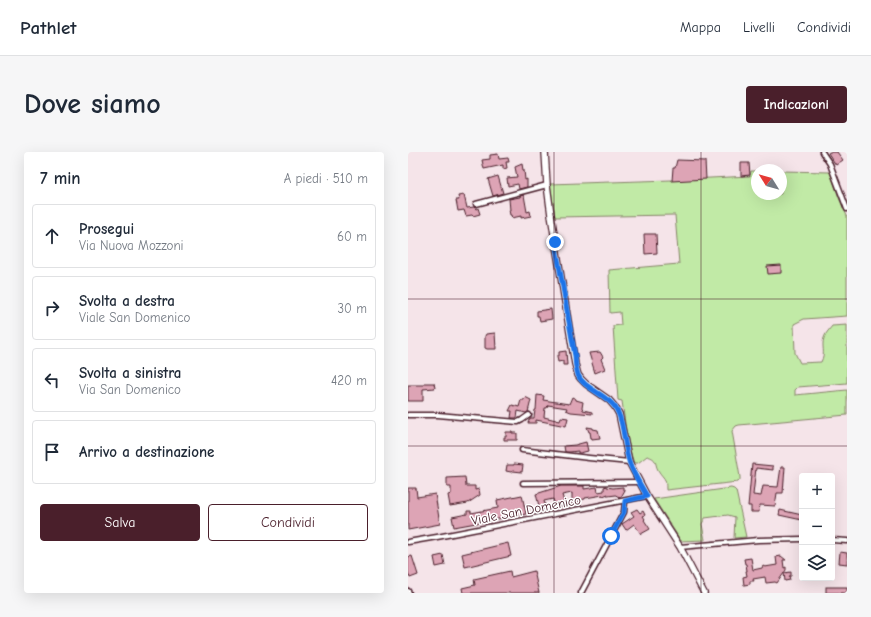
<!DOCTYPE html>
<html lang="it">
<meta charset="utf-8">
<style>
:root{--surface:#fff;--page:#f6f6f7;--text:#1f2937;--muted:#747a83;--line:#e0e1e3;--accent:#4a1f2b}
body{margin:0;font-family:"Comic Neue",sans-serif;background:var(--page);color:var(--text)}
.controls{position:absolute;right:12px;bottom:12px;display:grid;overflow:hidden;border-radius:4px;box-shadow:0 4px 16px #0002}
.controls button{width:36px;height:36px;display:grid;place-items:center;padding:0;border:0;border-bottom:1px solid var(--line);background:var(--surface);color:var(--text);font:20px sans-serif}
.compass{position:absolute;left:343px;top:12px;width:36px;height:36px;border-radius:50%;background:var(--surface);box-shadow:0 4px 16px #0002;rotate:307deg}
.stop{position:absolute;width:12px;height:12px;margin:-9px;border:3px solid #1a73e8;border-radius:50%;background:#fff}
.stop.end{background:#1a73e8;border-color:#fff;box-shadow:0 1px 4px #0008}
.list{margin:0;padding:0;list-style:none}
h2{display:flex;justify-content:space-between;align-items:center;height:52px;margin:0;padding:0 16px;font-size:17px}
h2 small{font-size:13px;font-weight:400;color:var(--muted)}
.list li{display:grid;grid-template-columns:26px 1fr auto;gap:12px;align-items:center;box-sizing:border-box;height:64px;margin:0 8px 8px;padding:0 8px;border:1px solid var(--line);border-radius:4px}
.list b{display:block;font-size:15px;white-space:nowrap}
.list p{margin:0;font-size:13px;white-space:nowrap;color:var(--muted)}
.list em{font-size:13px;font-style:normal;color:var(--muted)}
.actions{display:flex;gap:8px;padding:12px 16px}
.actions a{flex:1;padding:9px 0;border:1px solid var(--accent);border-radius:4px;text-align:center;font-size:14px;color:var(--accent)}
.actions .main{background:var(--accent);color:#fff}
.icon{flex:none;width:22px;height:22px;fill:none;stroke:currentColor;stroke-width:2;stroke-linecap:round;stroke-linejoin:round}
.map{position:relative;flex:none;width:439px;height:441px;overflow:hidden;border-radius:4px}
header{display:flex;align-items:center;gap:24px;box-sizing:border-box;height:56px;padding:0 20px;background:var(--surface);border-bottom:1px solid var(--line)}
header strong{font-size:19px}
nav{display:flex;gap:22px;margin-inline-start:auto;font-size:14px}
.intro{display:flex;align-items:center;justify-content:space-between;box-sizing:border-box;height:96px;padding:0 24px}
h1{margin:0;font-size:28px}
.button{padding:10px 18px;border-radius:4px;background:var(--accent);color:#fff;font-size:14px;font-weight:700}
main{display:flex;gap:24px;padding:0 24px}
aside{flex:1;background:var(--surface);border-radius:4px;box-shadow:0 4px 16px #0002}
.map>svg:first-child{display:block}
.green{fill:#c1eaa6;stroke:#868468}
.building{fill:#dda4b5;stroke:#4a1f2b}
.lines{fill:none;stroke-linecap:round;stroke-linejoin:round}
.minor-casing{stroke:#4a1f2b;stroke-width:7}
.tertiary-casing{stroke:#4a1f2b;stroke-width:8}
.minor{stroke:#fff;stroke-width:4}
.tertiary{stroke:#fff;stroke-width:5.5}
.route{stroke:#1a73e8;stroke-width:5}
.grid{fill:none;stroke:#4a1f2b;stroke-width:1;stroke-opacity:0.55}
.labels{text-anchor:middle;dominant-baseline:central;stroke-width:3;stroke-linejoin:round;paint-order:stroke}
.street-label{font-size:13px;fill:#4a1f2b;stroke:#fff}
</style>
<header>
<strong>Pathlet</strong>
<nav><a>Mappa</a><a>Livelli</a><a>Condividi</a></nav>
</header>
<div class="intro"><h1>Dove siamo</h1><a class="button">Indicazioni</a></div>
<main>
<aside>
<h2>7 min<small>A piedi · 510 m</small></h2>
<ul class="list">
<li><svg class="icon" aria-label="ahead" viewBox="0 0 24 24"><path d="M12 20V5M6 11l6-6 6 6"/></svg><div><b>Prosegui</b><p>Via Nuova Mozzoni</p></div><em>60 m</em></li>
<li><svg class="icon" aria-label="right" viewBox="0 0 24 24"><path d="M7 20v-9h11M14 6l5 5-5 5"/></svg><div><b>Svolta a destra</b><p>Viale San Domenico</p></div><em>30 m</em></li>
<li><svg class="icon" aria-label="left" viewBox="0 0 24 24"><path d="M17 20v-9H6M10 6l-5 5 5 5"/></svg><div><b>Svolta a sinistra</b><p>Via San Domenico</p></div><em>420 m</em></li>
<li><svg class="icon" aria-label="arrive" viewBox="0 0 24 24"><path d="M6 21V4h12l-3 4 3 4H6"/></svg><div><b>Arrivo a destinazione</b></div></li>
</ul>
<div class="actions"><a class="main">Salva</a><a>Condividi</a></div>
</aside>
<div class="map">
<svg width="439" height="441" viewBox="0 0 439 441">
<rect width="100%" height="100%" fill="#f5e4e9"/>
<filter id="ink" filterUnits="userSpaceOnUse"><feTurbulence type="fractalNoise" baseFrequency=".025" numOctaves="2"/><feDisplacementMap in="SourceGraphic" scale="8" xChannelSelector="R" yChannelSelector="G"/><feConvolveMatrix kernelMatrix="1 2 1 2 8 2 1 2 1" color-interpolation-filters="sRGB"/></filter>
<g filter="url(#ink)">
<g class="green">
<path d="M 343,19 L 349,19 L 349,42 L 373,42 L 373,19 L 422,20 L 431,46 L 439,64 L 439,164 L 396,167 L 386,172 L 387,201 L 392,211 L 413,210 C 418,200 413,195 416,186 C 417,182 421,178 424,174 L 439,173 L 439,231 L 390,235 L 387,238 L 387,243 L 439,238 L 439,263 L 331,273 L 328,274 L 324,279 L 332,325 L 332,328 L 330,330 L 258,338 C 258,324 256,328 250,318 C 246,310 250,307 239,304 L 230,311 L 226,311 C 219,292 217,270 214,249 L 210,248 L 205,174 L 213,173 L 212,160 L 202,161 L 201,118 L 271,112 L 267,63 L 147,65 L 142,32 L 263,28 L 342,24 Z"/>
<polygon points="323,336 326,337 328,339 338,385 326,386 327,365 320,363 297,366 294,372 297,388 273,389 246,347"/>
</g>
<g class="building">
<polygon points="422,0 429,0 435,8 428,13 420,1"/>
<polygon points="90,2 91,7 100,6 101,10 98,10 99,16 95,17 95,13 76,17 74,8 82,7 82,3"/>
<polygon points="269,8 297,9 298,27 264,29 265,16 267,16"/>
<polygon points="333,11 341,11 342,23 333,24"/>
<polygon points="114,12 115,18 116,18 117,28 119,27 119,35 111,37 110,32 100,34 99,26 109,25 107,15"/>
<polygon points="90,24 95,41 85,44 80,27"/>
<polygon points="56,43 59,56 66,55 68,57 70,56 72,62 65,64 64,63 58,64 56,58 50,59 48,48 51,48 50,44"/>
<polygon points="116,43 119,60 122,59 123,64 113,66 113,64 104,66 103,63 102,63 101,58 102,58 101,47 112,45 112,44"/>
<polygon points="236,82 248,82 249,101 237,102"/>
<polygon points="373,113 373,121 360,122 359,114"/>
<polygon points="143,157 144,167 132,169 131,164 129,164 129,159"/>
<polygon points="87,181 88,197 79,197 77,196 77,184 78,182"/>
<polygon points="158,199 159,213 155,213 155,209 150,210 149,204 151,204 151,200"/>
<polygon points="192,200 195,205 193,207 197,217 187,221 181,201"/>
<polygon points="16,231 26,231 27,236 15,237 15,249 0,249 0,233 16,233"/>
<polygon points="129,243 136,244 135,248 161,252 164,245 168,247 168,248 175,250 174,256 175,257 175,258 184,260 184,262 163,260 158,258 159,256 140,253 139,256 137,256 136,265 152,269 153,265 160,266 158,274 128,268 128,271 120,271 121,268 122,266 126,266 127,258 128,258"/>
<polygon points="117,245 123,248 120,260 118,261 110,259 109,266 103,266 104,259 101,259 104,253 111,255 113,248 116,248"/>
<polygon points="179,275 185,276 185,277 190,278 192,286 184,287 184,286 183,286 182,280 181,280"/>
<polygon points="98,280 104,280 104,281 109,281 109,288 96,288 96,285 98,285"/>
<polygon points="178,290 180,299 172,301 170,301 170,299 162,300 157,300 156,294 167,293"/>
<polygon points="106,312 115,313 114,320 105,319 103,320 98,319 99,313 106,313"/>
<polygon points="344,312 365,314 365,318 348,316 345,343 353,344 355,334 370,335 373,315 377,315 375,341 369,341 367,354 352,353 351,360 343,360 343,354 340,354"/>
<polygon points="57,325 58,334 67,334 67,338 71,337 72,343 60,351 42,354 40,343 43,342 43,335 39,335 39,326"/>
<polygon points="153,334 176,334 176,337 189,335 190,340 196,339 196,335 199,334 199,335 205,336 215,335 215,338 217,338 213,345 209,344 208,343 200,344 200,342 195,344 195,343 177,346 177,347 171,348 171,352 164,353 164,341 154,343 157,353 148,356 145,347 136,349 138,357 132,358 128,342"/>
<polygon points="0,336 8,336 9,345 27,342 32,372 0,378"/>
<polygon points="114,343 118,362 46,375 44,365 59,362 59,359 63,359 63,361 90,356 89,348"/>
<polygon points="229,357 232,361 235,359 237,363 235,364 237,367 236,368 242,377 233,382 226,372 218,378 214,372 226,364 223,360"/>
<polygon points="372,358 394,363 394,368 371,363"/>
<polygon points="100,391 103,404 57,415 54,402"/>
<polygon points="432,400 439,401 439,412 431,411"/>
<polygon points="35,403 37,413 28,415 26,405"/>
<polygon points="4,404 10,423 2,426 0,420 0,405"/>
<polygon points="373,404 378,408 375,408 376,416 378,415 378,418 376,421 383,420 383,424 381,424 382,428 377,429 376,421 369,431 367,430 358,431 357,425 345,427 346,429 342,429 342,432 336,433 335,425 339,424 338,419 339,419 338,412 337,412 336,407 343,406 345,418 354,416 355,414 357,415 369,413 368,405"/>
<polygon points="102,419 103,425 126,419 131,441 55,441 54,436 67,433 66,427"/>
<rect x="418" y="435" width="21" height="6"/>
</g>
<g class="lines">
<defs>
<g id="minor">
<polyline points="414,0 422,12 439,57"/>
<polyline points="68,52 139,33"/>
<polyline points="0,263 30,263 110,270 114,268 121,263"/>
<polyline points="114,298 181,306 221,310"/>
<polyline points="115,331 231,330"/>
<polyline points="424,388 439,389"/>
<polyline points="0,390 29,385 239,344"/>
<polyline points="272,395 350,388 394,387"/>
<polyline points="0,439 1,441"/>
<polyline points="173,441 216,360 217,349"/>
</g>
<polyline id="tertiary" points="137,0 139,33 143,63 167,212 170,223 173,227 178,232 201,248 207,255 211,262 221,310 239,344 272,395 296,441"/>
</defs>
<use href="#minor" class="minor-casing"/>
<use href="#tertiary" class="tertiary-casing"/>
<use href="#minor" class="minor"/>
<use href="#tertiary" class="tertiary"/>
</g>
</g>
<g class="lines" filter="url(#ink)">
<path class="route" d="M 147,90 L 167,204 C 167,210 168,217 170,223 C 175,236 198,242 207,255 C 216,268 216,293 221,309 C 224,320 233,334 239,344 L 217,349 L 216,360 L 203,384"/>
</g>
<path class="grid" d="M 146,0 L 146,441M 293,0 L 293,441M 0,147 L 439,147M 0,294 L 439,294"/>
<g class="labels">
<g class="street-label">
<text transform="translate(118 358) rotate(-11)">Viale San Domenico</text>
</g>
</g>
</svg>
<div class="controls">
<button>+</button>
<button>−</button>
<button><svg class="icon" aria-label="layers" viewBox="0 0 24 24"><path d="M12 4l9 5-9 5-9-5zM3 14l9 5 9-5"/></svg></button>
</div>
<svg class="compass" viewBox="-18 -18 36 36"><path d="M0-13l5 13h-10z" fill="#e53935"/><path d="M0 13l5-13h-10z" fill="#747a83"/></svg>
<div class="stop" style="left:203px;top:384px"></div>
<div class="stop end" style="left:147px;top:90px"></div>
</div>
</main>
